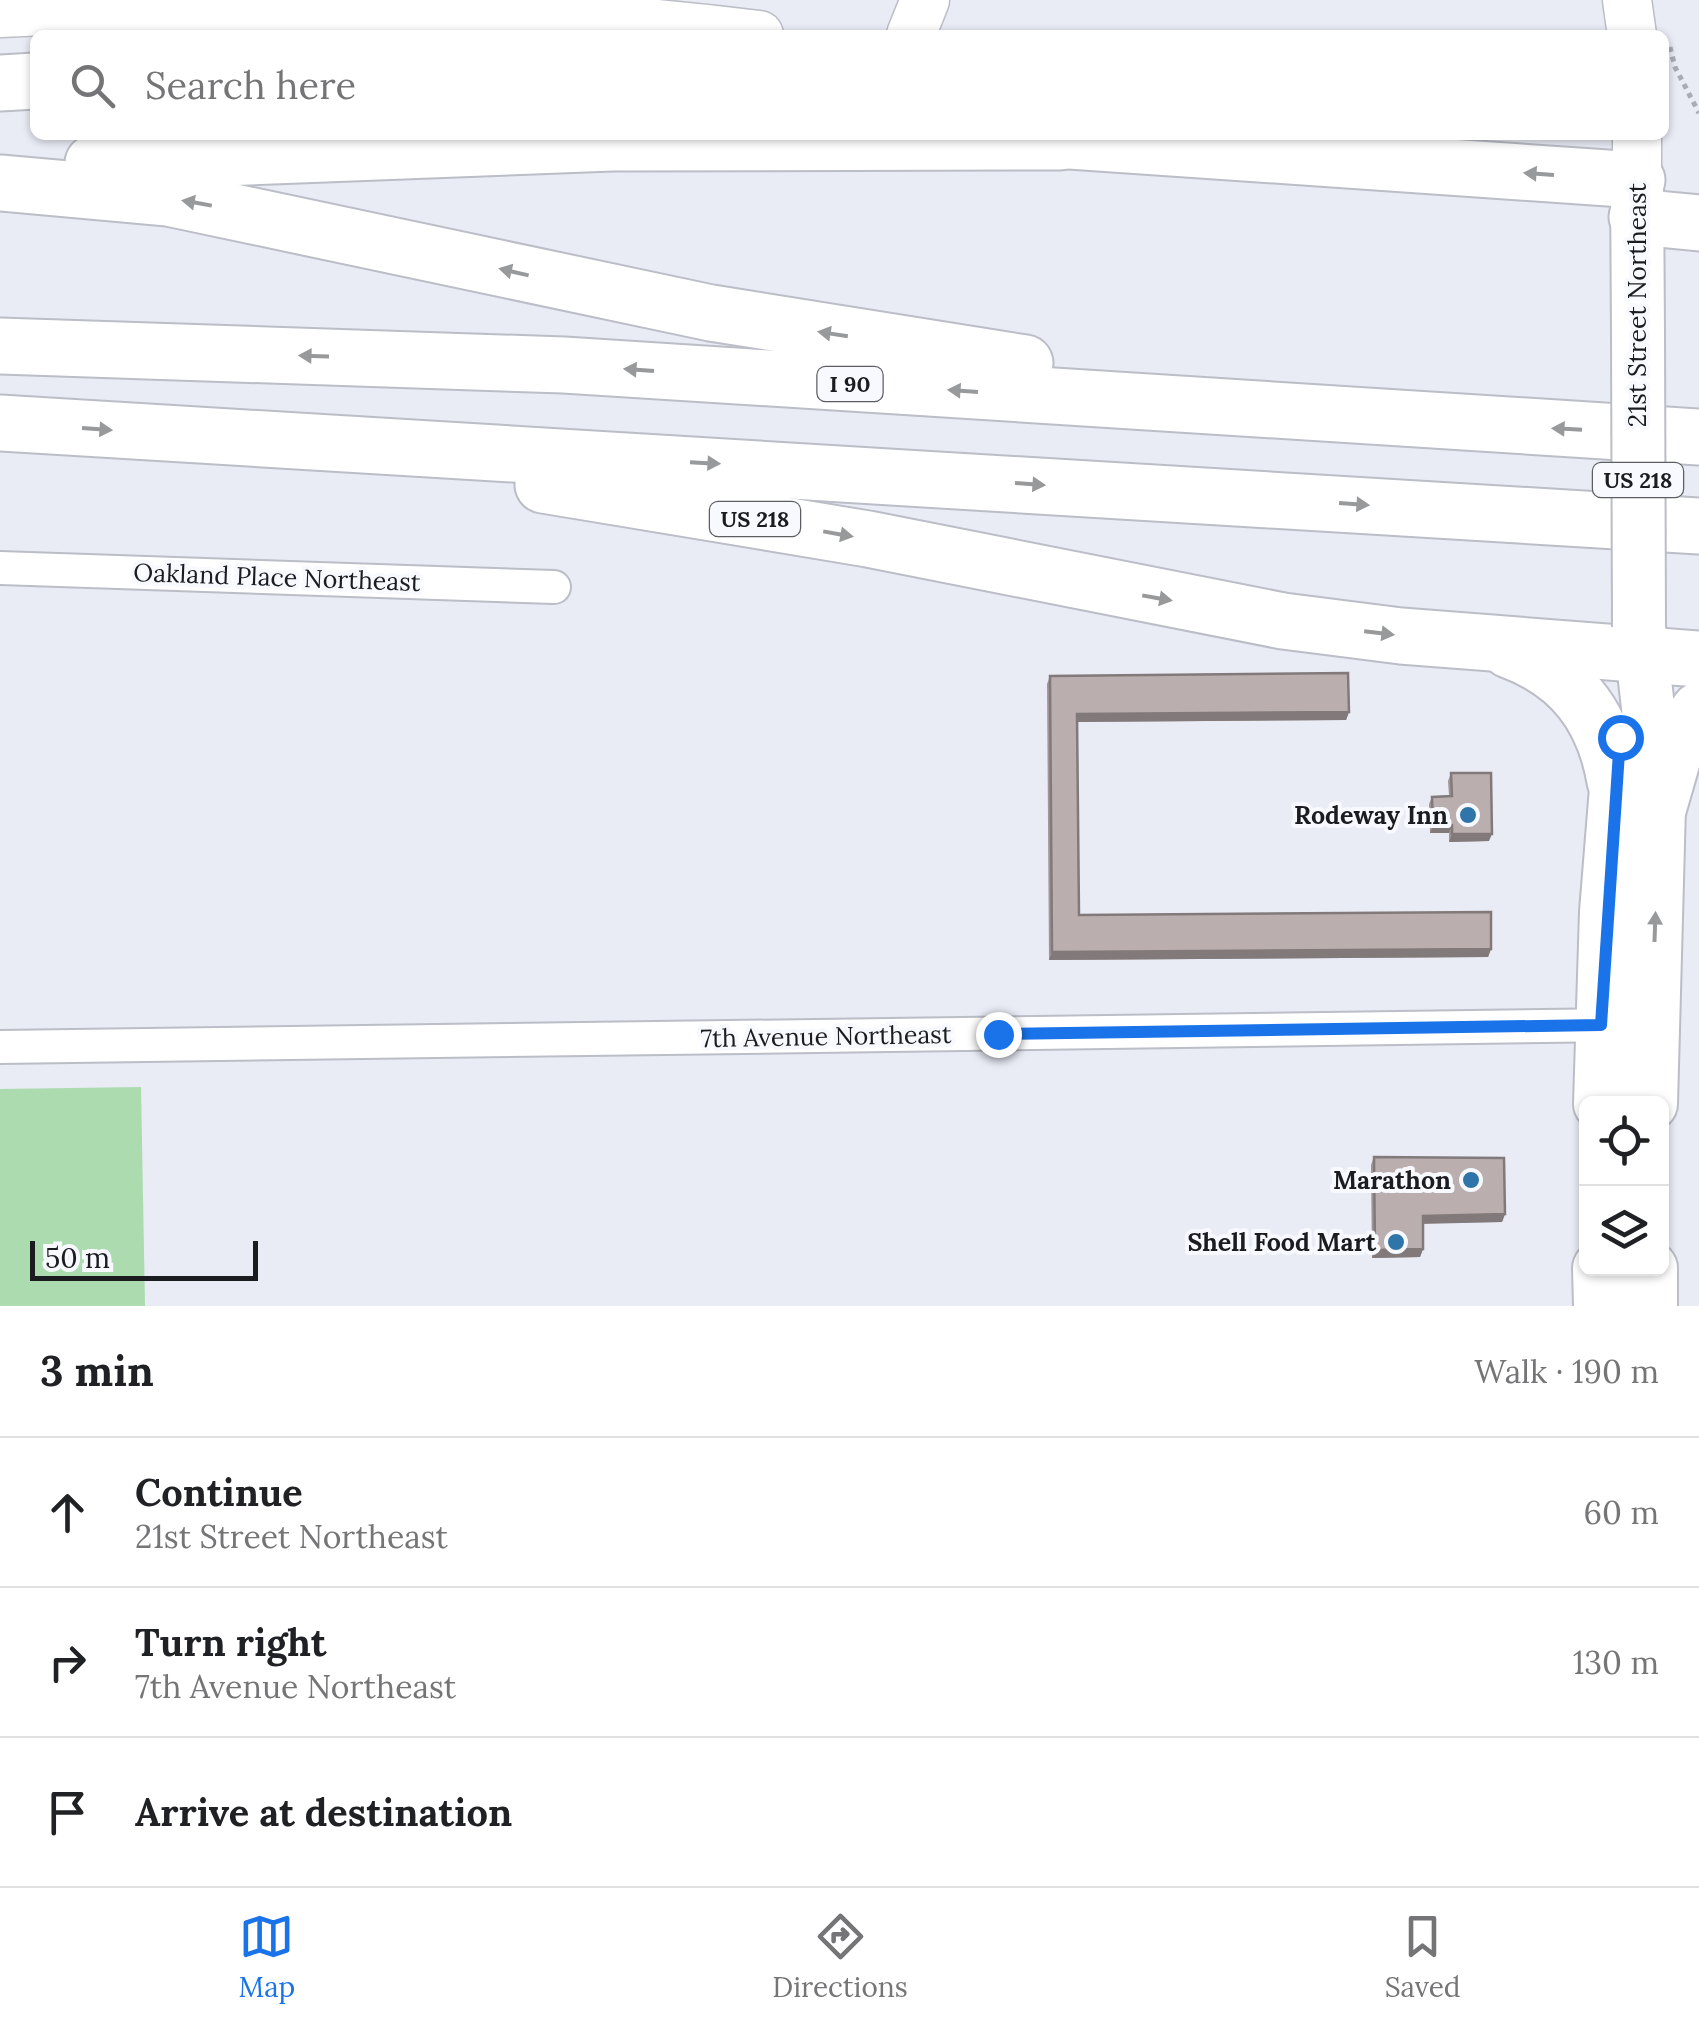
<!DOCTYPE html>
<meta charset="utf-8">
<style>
:root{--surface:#fff;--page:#f6f6f6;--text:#202124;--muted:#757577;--line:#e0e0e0;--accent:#1a73e8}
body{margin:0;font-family:Lora,serif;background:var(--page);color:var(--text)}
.controls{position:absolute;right:30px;bottom:30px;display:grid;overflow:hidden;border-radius:15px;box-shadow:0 2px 8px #0004}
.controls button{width:90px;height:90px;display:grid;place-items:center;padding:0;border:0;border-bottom:2px solid var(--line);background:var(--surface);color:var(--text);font:50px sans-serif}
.scale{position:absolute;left:30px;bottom:25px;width:228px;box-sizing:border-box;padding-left:10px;border:5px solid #1b1c1f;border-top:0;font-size:28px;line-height:35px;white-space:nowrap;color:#1b1c1f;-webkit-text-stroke:8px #f7f9ff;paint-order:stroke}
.stop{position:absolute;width:30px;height:30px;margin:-22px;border:8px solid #1a73e8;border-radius:50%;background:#fff}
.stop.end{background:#1a73e8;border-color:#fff;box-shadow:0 2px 10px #0008}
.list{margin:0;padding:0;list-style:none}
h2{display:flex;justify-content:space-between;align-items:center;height:130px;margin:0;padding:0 40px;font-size:42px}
h2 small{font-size:32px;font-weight:400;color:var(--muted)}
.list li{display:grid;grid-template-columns:65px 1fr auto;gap:30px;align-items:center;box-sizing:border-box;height:150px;padding:0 40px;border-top:2px solid var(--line)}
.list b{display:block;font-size:38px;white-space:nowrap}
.list p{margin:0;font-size:32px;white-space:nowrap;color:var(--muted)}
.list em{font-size:32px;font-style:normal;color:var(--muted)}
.icon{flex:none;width:55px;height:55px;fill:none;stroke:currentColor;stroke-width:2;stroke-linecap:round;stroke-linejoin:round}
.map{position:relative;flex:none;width:1699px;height:1306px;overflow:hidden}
.search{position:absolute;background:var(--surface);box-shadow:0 2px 8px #0004;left:30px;right:30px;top:30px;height:110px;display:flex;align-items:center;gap:25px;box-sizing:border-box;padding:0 35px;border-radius:15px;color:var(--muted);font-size:38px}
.sheet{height:580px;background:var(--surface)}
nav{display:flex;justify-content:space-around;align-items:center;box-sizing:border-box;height:140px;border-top:2px solid var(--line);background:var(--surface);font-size:28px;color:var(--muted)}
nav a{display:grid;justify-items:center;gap:5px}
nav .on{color:var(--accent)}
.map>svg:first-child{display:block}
.green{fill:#abdbaf}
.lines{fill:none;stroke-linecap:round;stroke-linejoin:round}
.street-casing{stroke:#bbbdc7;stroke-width:36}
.secondary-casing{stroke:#bbbdc7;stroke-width:51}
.primary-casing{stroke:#bbbdc7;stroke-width:56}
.highway-casing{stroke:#bbbdc7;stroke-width:59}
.path{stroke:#aaacb3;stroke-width:5;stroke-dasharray:5 5;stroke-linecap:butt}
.street{stroke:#fff;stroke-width:32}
.secondary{stroke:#fff;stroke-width:48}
.primary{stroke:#fff;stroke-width:52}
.highway{stroke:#fff;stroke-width:55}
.primary-bridge-casing{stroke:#bbbdc7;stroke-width:56;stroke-linecap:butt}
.primary-bridge{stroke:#fff;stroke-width:52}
.wall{fill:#a09696}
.shaded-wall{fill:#827a7a}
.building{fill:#baafae;stroke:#827a7a;stroke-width:2.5}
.oneway{fill:#98999a}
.route{stroke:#1a73e8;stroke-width:12}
.poi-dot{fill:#3075aa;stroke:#f7f9ff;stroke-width:4}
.labels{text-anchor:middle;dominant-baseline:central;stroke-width:8;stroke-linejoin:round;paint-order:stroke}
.shield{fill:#f7f9ff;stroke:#5d5e62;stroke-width:2.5}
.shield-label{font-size:22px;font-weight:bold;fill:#1b1c1f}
.street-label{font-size:25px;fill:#1b1c1f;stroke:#f7f9ff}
.poi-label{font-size:25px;font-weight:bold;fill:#1b1c1f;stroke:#f7f9ff;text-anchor:end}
</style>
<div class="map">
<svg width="1699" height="1306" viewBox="0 0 1699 1306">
<rect width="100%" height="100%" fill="#e9ebf5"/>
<polygon class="green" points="141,1087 145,1306 0,1306 0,1089"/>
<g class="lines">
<defs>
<g id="street">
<polyline points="0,568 554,587"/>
<polyline points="0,1047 1620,1025"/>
</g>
<g id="secondary">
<polyline points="1627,0 1632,35"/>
<path d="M 0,13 C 254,0 506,4 759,35"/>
<polyline points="911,35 925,0"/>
<polyline points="1637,135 1637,180"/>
</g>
<g id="primary">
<polyline points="1637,180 1638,334"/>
<polyline points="1639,627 1659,806 1651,1104"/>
<polyline points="1600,1104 1606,912 1620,739"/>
<polyline points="1599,1268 1600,1306"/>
<polyline points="1651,1306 1651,1268"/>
</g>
<g id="highway">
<polyline points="0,83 35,81"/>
<polyline points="1026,138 1637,180"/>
<polyline points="93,163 612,143 1060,142"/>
<polyline points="0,183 168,198 711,313 1025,363"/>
<polyline points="1637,217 1699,223"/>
<polyline points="0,346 564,365 1699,437"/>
<polyline points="0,423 1699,526"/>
<polyline points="543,485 868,539 1283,621 1401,636 1699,659"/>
<path d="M 1509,650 C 1571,673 1604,716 1615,781"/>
<polyline points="1659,806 1679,737 1699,710"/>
</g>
</defs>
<use href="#street" class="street-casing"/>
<use href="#secondary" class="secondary-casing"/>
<use href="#primary" class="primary-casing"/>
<use href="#highway" class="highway-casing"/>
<polyline class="path" points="1670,47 1675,67 1699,113"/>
<use href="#street" class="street"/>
<use href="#secondary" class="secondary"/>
<use href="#primary" class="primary"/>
<use href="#highway" class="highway"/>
<defs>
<polyline id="primary-bridge" points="1638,334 1639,627"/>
</defs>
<use href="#primary-bridge" class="primary-bridge-casing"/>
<use href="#primary-bridge" class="primary-bridge"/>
</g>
<g class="wall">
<polygon points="1050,676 1349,712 1346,720 1077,722 1079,915 1491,949 1488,957 1049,960 1047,684"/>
<polygon points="1451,773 1489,841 1449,842 1449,833 1430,833 1429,804 1432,797 1449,796 1448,781"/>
<polygon points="1374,1157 1505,1214 1502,1222 1423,1223 1423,1249 1420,1257 1372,1258 1371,1165"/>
</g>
<g class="shaded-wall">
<polygon points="1349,712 1346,720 1074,722 1077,714"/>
<polygon points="1452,825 1449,833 1430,833 1433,826"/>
<polygon points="1452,834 1492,834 1489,841 1449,842"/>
<polygon points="1491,949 1488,957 1049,960 1052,952"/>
<polygon points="1505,1214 1502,1222 1420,1224 1423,1216"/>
<polygon points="1423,1249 1420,1257 1372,1258 1375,1250"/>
</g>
<g class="building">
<polygon points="1348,673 1349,712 1077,714 1079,915 1491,912 1491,949 1052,952 1050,676"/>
<polygon points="1451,773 1491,773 1492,834 1452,834 1452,825 1433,826 1432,797 1452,796"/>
<polygon points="1374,1157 1504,1158 1505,1214 1423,1216 1423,1249 1375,1250"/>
</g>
<defs><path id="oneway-solid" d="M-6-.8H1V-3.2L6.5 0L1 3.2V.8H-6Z" transform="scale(2.5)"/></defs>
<g class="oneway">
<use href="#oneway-solid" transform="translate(1539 174) rotate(-176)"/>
<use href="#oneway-solid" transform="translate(197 203) rotate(-170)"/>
<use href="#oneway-solid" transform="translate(514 272) rotate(-167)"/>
<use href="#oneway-solid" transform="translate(833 334) rotate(-171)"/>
<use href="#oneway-solid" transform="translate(314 356) rotate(-178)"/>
<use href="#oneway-solid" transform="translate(639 370) rotate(-176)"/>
<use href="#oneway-solid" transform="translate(963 391) rotate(-176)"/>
<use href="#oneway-solid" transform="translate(97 429) rotate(4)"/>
<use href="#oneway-solid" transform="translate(1567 429) rotate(-177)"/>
<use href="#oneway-solid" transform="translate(705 463) rotate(3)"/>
<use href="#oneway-solid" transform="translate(1030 484) rotate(4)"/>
<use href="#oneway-solid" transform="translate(1354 504) rotate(4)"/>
<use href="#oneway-solid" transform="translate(838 534) rotate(10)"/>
<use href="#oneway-solid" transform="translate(1157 598) rotate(10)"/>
<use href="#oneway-solid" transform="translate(1379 633) rotate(7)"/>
<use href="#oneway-solid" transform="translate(1655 927) rotate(-88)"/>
</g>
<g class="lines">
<polyline class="route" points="998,1034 1601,1025 1620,737"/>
</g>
<g class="poi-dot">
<circle cx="1468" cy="815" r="10"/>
<circle cx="1471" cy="1180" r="10"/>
<circle cx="1396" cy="1242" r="10"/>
</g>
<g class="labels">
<g class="shield">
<rect x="817.5" y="367" width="65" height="34" rx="8"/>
<rect x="1593" y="463" width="90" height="34" rx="8"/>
<rect x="710" y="502" width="90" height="34" rx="8"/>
</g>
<g class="shield-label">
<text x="850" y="384">I 90</text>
<text x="1638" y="480">US 218</text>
<text x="755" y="519">US 218</text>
</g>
<g class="street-label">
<text transform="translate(1637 305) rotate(-90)">21st Street Northeast</text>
<text transform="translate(277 577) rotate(2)">Oakland Place Northeast</text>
<text transform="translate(826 1036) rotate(-1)">7th Avenue Northeast</text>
</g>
<g class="poi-label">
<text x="1448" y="815">Rodeway Inn</text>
<text x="1451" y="1180">Marathon</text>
<text x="1376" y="1242">Shell Food Mart</text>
</g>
</g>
</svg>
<div class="controls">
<button><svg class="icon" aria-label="locate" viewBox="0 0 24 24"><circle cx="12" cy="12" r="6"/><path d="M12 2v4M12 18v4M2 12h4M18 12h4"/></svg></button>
<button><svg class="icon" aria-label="layers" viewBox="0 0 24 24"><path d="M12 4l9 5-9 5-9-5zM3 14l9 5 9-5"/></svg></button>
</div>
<div class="scale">50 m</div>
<div class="stop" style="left:1620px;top:737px"></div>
<div class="stop end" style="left:998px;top:1034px"></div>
<div class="search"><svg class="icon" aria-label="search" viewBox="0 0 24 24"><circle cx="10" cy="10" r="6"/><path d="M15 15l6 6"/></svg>Search here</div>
</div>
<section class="sheet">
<h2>3 min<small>Walk · 190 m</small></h2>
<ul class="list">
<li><svg class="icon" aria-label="ahead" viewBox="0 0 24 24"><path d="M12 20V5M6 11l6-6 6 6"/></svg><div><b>Continue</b><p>21st Street Northeast</p></div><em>60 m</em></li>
<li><svg class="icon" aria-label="right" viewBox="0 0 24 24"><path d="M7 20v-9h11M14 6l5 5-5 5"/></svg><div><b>Turn right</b><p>7th Avenue Northeast</p></div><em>130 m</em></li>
<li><svg class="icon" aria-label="arrive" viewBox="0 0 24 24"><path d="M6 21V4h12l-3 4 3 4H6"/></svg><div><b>Arrive at destination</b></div></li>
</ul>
</section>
<nav>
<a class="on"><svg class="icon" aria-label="map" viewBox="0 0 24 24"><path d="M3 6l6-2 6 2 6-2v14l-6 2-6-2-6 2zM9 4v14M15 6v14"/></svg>Map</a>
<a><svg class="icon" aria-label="directions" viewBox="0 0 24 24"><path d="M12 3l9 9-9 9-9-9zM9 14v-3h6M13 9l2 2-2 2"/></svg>Directions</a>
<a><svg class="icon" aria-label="saved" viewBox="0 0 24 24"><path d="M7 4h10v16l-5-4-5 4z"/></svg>Saved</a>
</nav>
